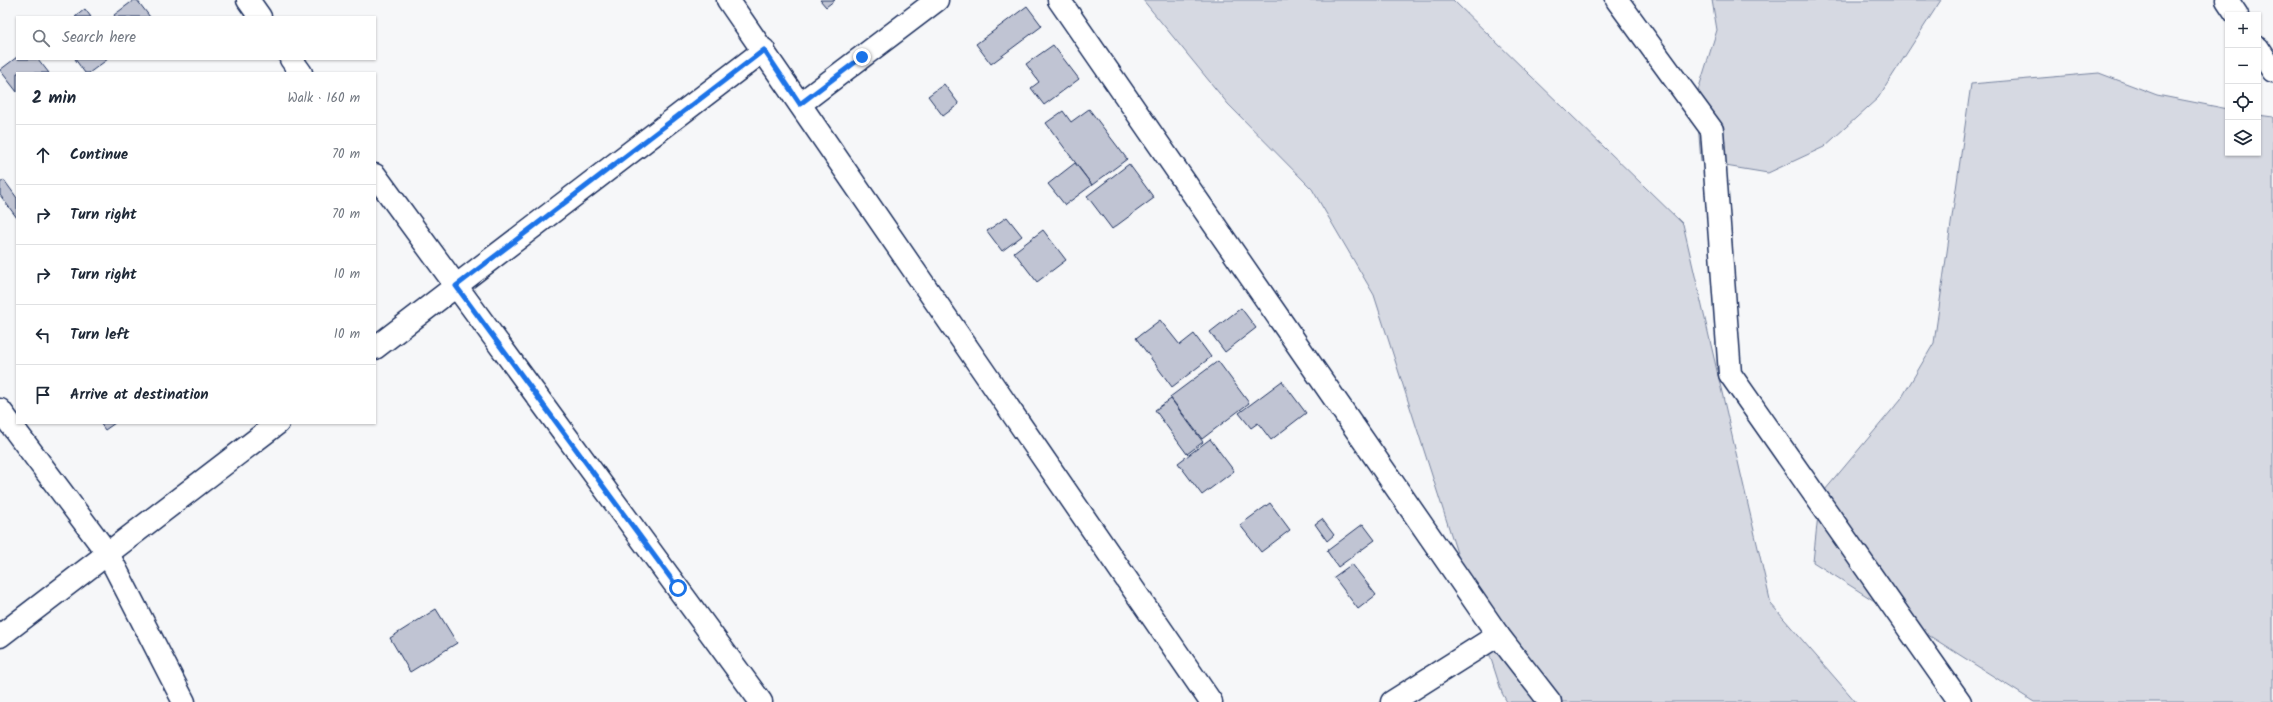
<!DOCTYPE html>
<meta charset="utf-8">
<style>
:root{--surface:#fff;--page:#f2f2f3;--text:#1f2937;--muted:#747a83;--line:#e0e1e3}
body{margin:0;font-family:Kalam,sans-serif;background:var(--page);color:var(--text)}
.controls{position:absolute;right:12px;top:12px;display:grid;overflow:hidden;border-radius:0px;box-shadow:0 1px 3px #0004}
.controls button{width:36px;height:36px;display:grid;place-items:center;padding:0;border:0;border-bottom:1px solid var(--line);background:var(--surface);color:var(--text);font:20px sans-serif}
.stop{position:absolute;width:12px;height:12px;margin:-9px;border:3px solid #1a73e8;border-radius:50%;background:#fff}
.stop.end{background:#1a73e8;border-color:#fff;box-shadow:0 1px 4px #0008}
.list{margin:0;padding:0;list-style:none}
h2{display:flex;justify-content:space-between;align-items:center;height:52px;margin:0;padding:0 16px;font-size:17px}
h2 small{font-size:13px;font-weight:400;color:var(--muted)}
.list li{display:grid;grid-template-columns:26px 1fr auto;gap:12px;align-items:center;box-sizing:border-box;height:60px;padding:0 16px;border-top:1px solid var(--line)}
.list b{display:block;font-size:15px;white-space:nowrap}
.list em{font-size:13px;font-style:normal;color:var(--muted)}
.icon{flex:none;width:22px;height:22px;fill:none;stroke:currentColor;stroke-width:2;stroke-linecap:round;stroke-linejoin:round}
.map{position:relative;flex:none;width:2273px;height:702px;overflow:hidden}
.search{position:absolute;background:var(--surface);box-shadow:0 1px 3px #0004;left:16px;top:16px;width:360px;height:44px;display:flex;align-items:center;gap:10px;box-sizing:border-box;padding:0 14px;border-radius:0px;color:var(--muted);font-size:15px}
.panel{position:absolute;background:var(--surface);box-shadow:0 1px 3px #0004;left:16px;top:72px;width:360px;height:352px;border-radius:0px}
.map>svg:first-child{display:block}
.green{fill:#d6d9e2;stroke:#7884a0}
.building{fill:#c0c4d3;stroke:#1b2f5e}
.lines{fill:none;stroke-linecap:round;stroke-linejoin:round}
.minor-casing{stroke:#1b2f5e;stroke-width:25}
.minor{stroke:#fff;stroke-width:22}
.route{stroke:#1a73e8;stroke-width:5}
</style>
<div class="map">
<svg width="2273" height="702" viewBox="0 0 2273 702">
<rect width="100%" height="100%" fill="#f6f7f9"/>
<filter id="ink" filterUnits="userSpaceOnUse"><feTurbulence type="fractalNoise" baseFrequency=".025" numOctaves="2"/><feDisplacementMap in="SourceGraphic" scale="8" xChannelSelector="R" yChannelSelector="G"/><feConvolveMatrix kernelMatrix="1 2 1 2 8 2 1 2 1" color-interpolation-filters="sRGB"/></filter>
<g filter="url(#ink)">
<g class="green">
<polygon points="1143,0 1453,0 1683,224 1771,604 1856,702 1507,702 1502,693 1374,295 1312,189 1228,104"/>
<polygon points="1712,0 1941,0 1878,98 1824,147 1768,173 1701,162 1696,97 1717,30"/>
<polygon points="2099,73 2157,95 2228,109 2228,153 2258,153 2258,115 2273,117 2273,702 2034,702 1813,562 1820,496 1901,399 1934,343 1971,84"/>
</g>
<g class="building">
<polygon points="134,0 137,0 150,17 115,17 114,15"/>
<polygon points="820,0 835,0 826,7"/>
<polygon points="1027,6 1042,26 991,64 976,44"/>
<polygon points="85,9 91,17 75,17"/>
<polygon points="1053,45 1079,79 1044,105 1031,88 1039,82 1026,64"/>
<polygon points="17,57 17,59 38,59 49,73 17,73 17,92 0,70"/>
<polygon points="75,59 108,59 89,73 85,73"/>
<polygon points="944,84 959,104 943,116 928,96"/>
<polygon points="1089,109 1127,159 1092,185 1046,123 1063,111 1071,122"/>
<polygon points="1075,163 1092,185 1065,205 1048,184"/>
<polygon points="1129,164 1154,198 1112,229 1087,196"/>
<polygon points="4,180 17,198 17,218 0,195 0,183"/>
<polygon points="1007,217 1022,236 1002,251 987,231"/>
<polygon points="1043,230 1066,260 1037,282 1014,252"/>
<polygon points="1241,308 1256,328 1225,352 1210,332"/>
<polygon points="1160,320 1180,345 1194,334 1211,357 1172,387 1136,338"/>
<polygon points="1218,361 1249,403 1202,439 1170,397"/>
<polygon points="1282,381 1306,413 1271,440 1258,423 1251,428 1239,413"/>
<polygon points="1171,399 1203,442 1187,454 1155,410"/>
<polygon points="100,423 115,423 105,430"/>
<polygon points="1210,439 1234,471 1202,495 1178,463"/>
<polygon points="1270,503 1290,530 1261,552 1240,525"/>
<polygon points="1322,519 1334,535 1327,541 1315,524"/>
<polygon points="1363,524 1375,540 1338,567 1327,551"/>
<polygon points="1352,564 1376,595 1358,609 1334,577"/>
<polygon points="436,609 457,643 410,672 390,638"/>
</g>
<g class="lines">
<defs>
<g id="minor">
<polyline points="248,0 260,17"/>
<polyline points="728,0 1211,702"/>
<polyline points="1059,0 1498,635 1550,702"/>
<polyline points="1617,0 1712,130 1730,374 1960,702"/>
<polyline points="2227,0 2237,15"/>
<polyline points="2258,48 2273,71"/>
<polyline points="291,59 301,73"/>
<polyline points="800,104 937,0"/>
<polyline points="375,175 761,702"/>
<polyline points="375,348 764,50"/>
<polyline points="0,410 108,554 184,702"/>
<polyline points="0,636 278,423"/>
<polyline points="1392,702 1498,635"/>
</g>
</defs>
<use href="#minor" class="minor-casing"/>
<use href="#minor" class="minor"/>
</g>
</g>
<g class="lines" filter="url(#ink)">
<polyline class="route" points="678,588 456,286 764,50 800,104 862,57"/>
</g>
</svg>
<div class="controls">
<button>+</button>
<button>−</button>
<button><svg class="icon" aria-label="locate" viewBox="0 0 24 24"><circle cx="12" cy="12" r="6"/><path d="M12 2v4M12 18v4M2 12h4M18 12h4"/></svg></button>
<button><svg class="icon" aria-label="layers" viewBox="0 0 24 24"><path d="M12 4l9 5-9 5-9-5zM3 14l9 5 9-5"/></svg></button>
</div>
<div class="stop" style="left:678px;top:588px"></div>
<div class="stop end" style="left:862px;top:57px"></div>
<div class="search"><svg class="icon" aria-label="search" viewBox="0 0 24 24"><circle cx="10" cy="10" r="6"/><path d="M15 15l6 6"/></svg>Search here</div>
<section class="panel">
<h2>2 min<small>Walk · 160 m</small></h2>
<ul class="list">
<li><svg class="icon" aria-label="ahead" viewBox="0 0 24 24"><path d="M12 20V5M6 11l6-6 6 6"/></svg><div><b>Continue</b></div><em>70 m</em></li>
<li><svg class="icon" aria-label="right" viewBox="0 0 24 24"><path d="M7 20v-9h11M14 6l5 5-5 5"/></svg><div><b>Turn right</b></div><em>70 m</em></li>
<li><svg class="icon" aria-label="right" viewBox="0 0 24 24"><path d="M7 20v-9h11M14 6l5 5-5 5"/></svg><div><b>Turn right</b></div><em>10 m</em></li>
<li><svg class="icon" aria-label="left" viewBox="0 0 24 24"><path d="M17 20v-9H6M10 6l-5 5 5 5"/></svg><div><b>Turn left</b></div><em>10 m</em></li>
<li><svg class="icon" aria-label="arrive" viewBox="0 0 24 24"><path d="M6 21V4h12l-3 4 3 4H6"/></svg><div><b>Arrive at destination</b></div></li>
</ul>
</section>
</div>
